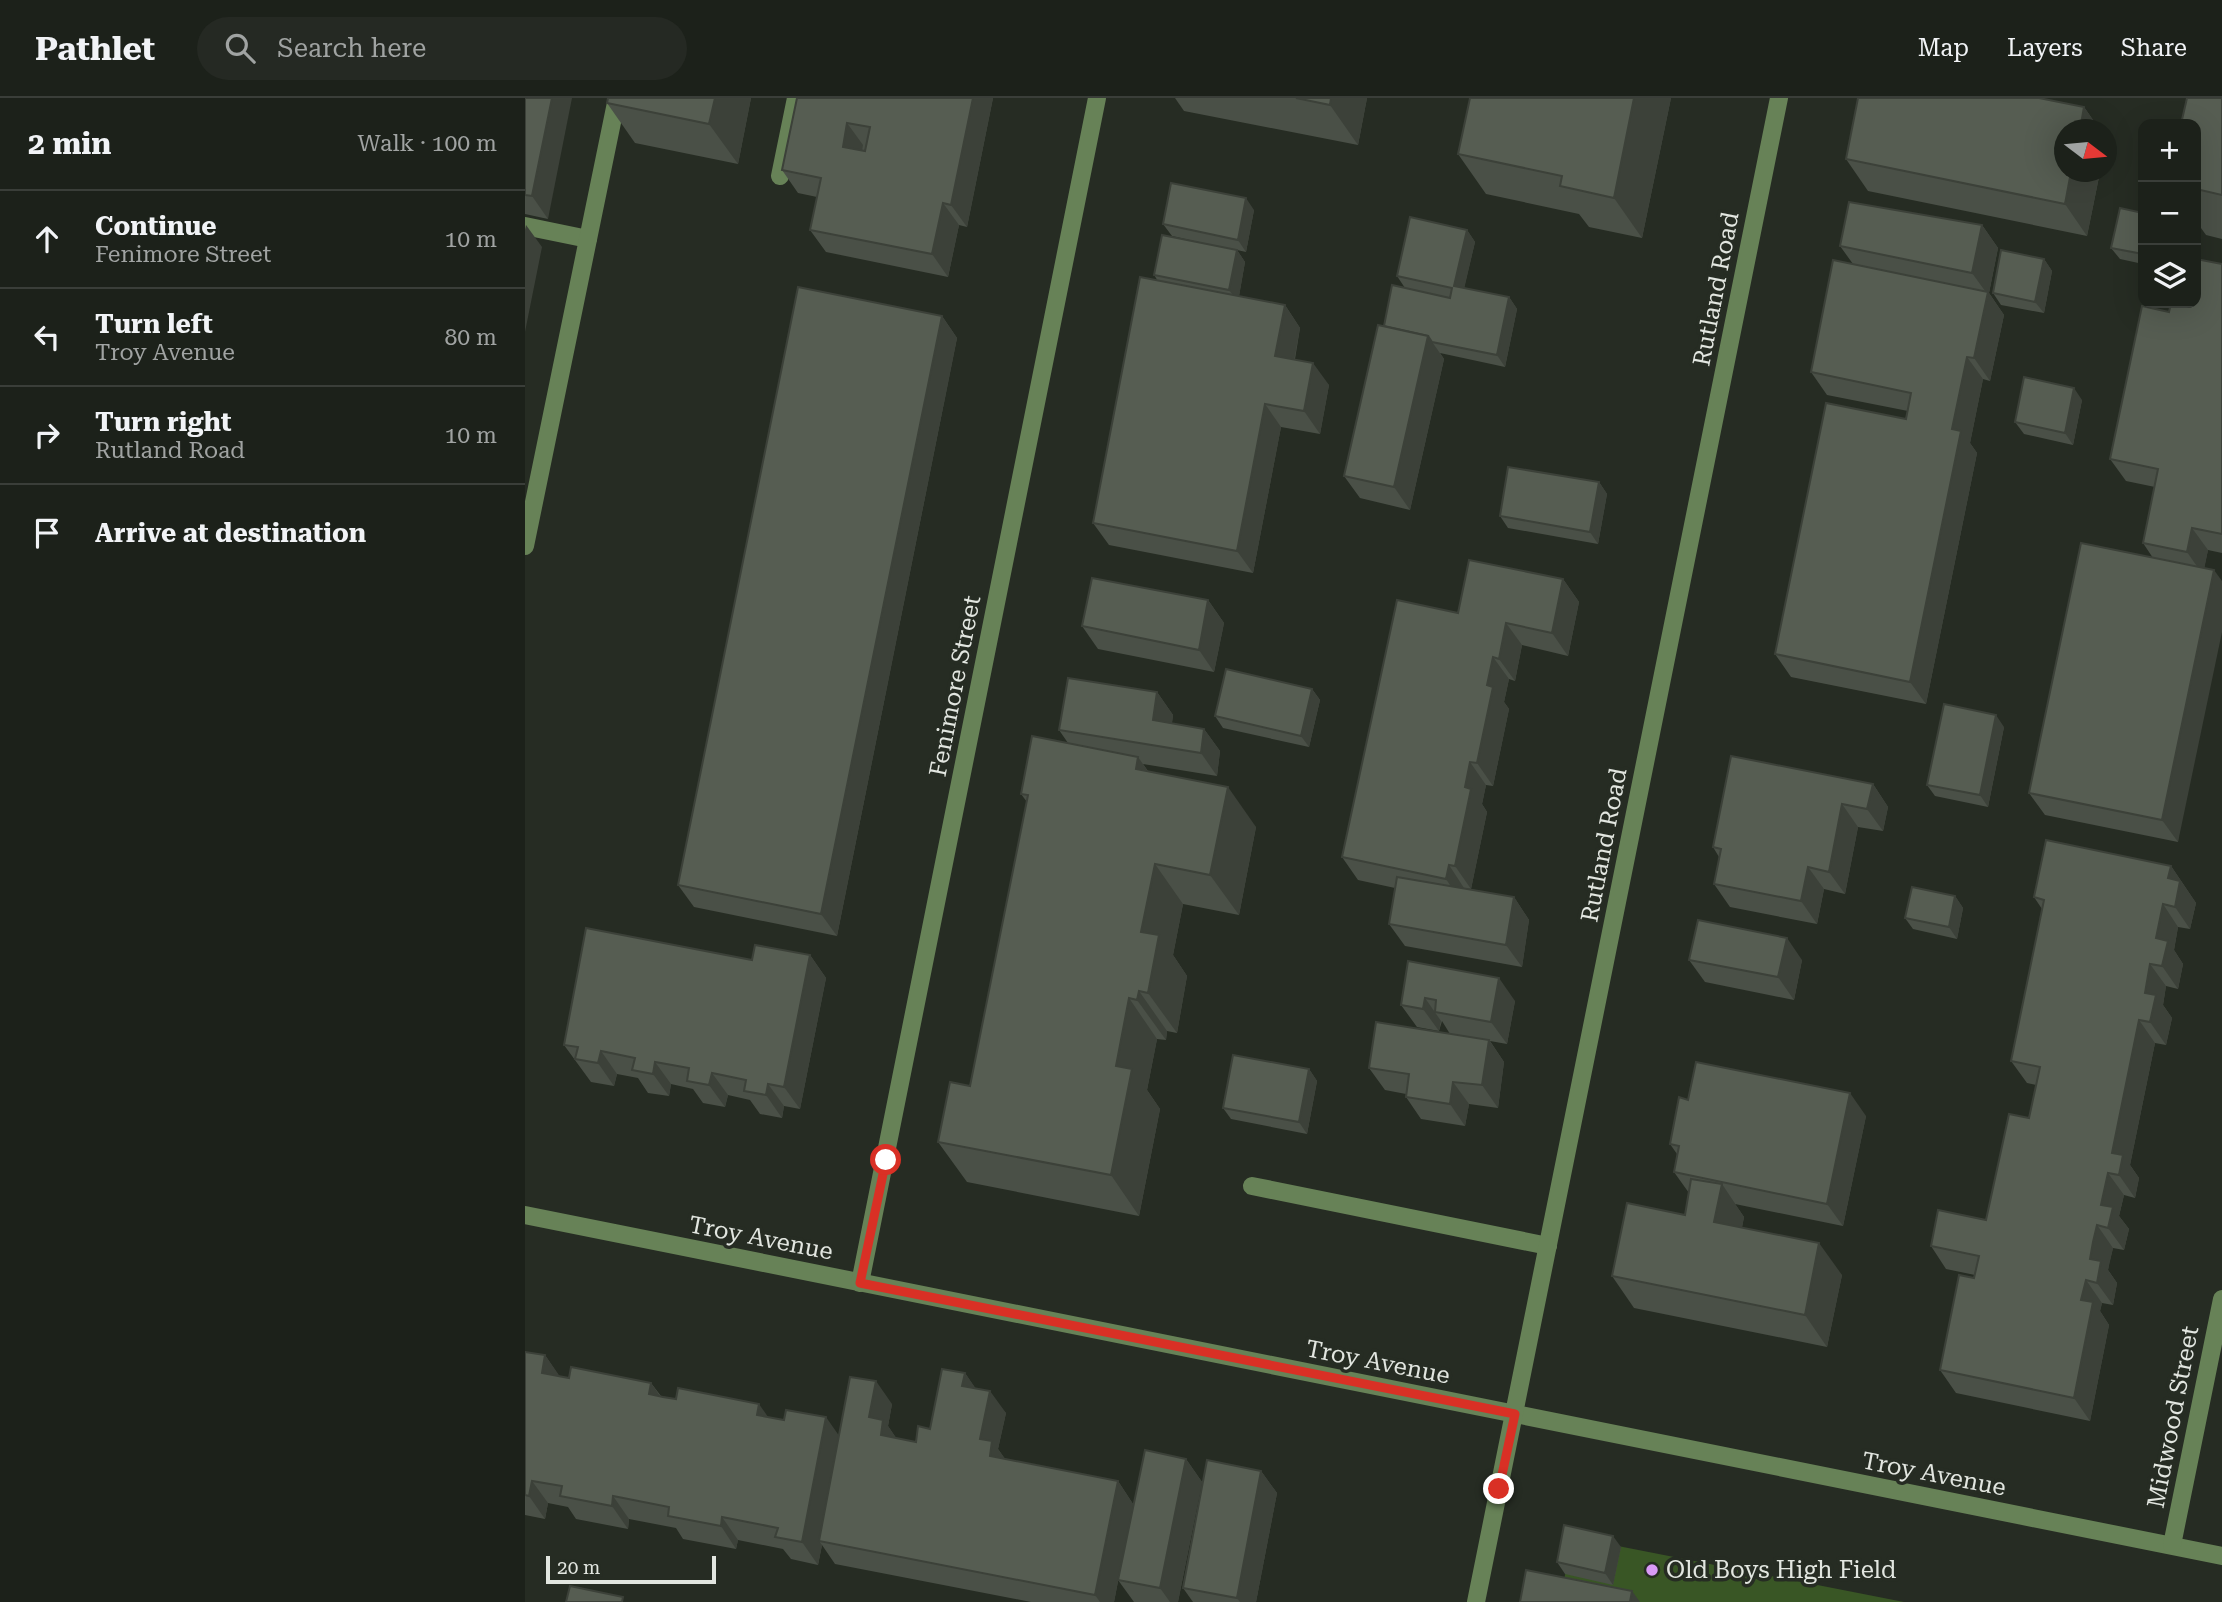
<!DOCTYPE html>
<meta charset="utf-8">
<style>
:root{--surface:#1c211a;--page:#252923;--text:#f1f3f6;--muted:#a0a3a2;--line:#3a3e39}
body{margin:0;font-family:"Roboto Serif",serif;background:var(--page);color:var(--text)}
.controls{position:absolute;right:21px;top:21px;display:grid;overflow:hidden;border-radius:14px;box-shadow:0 7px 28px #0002}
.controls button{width:63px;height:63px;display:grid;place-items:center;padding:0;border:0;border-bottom:2px solid var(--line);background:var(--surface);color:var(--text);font:35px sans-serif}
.compass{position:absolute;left:1529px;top:21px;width:63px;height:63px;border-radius:50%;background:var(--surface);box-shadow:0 7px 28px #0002;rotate:106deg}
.scale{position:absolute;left:21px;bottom:18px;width:170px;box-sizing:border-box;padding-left:7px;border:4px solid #e2e6e0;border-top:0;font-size:19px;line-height:24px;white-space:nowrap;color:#e2e6e0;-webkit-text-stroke:5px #262c23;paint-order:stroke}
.stop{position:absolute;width:21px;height:21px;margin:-16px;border:5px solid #d93025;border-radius:50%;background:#fff}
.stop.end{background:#d93025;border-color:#fff;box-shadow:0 2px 7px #0008}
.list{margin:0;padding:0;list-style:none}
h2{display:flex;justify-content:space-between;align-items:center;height:91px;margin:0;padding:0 28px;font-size:30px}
h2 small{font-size:23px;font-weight:400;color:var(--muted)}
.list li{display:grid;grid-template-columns:46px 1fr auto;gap:21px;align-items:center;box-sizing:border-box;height:98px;padding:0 28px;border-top:2px solid var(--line)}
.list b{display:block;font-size:26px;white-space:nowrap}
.list p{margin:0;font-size:23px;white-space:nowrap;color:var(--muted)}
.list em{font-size:23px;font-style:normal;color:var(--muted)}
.icon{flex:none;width:38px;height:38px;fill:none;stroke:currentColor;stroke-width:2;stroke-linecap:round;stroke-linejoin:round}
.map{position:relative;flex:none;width:1697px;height:1504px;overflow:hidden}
header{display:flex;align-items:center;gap:42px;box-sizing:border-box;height:98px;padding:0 35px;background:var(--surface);border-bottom:2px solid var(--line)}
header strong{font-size:33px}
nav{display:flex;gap:38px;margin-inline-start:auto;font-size:24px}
.search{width:490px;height:63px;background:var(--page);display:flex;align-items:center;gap:18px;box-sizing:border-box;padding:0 24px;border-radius:38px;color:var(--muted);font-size:26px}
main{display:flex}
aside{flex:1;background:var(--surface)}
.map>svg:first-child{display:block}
.green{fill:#395625}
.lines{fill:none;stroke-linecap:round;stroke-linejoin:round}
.minor{stroke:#678257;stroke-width:18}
.wall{fill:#4a5047}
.shaded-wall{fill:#3c4139}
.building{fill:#565d52;stroke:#3c4139;stroke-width:2;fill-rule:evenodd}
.route{stroke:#d93025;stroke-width:9}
.poi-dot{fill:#d99af7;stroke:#262c23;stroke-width:2.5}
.labels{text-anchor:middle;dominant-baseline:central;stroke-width:7;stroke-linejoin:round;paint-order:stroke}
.street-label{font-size:24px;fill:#e2e6e0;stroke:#262c23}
.poi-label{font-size:24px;fill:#e2e6e0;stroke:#262c23;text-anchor:start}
</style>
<header>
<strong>Pathlet</strong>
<div class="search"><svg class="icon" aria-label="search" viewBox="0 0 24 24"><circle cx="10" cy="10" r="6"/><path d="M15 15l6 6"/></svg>Search here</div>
<nav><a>Map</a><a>Layers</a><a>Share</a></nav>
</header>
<main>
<aside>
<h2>2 min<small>Walk · 100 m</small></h2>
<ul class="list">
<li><svg class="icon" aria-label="ahead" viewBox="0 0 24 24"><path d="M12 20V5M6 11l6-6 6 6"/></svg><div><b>Continue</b><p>Fenimore Street</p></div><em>10 m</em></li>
<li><svg class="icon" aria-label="left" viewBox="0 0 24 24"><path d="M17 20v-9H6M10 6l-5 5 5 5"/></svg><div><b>Turn left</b><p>Troy Avenue</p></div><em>80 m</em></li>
<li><svg class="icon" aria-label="right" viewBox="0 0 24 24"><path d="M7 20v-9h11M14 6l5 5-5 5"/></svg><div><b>Turn right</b><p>Rutland Road</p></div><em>10 m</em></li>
<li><svg class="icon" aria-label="arrive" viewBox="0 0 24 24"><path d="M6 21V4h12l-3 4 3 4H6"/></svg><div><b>Arrive at destination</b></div></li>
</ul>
</aside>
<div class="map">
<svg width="1697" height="1504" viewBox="0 0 1697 1504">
<rect width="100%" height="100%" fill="#262c23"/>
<polygon class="green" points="1047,1439 1379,1504 1035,1504"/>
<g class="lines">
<g class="minor">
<polyline points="255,78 271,0"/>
<polyline points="0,128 63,141"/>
<polyline points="0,448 92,0"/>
<polyline points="727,1088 1023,1148"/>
<polyline points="0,1117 1697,1458"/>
<polyline points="335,1185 572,0"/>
<polyline points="1647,1447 1697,1201"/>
<polyline points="951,1504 1254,0"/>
</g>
</g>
<g class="wall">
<polygon points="0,0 23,121 0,116"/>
<polygon points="226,0 213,66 110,45 82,5"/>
<polygon points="272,0 468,0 442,129 434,127 423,179 301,154 285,132 292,99 273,95 257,72"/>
<polygon points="650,0 842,0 833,47 659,13"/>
<polygon points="1146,0 1117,140 1064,129 1054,116 961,96 933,56"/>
<polygon points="1697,0 1697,141 1681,137 1671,123 1671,26"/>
<polygon points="1559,9 1575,32 1539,32 1539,74 1575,74 1562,138 1343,93 1321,61"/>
<polygon points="729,112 721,154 712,152 720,164 714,198 760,207 775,230 770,261 804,287 795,336 756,329 728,475 584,447 568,425 633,183 629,177 700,150 647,138 638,126"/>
<polygon points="1618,115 1618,166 1595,161 1586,150"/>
<polygon points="1457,127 1473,150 1464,195 1479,217 1465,283 1458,281 1445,345 1452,355 1401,606 1266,579 1250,556 1381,321 1383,313 1302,297 1286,274 1328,166 1315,148"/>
<polygon points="942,132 950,144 939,190 984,199 992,211 980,269 915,255 919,261 885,412 835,400 819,378 859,228 880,190 872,178"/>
<polygon points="1519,161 1527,173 1519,215 1476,207 1468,195"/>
<polygon points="1697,166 1697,455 1683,452 1679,470 1653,744 1520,717 1504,695 1628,460 1618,445 1630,389 1601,383 1585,361 1644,214"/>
<polygon points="417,218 432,240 312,838 169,809 153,787"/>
<polygon points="1557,302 1548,347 1499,336 1490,324"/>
<polygon points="1074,384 1082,396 1073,446 983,430 975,418"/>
<polygon points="1038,481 1054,504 1043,558 997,547 990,583 984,581 979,604 984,611 968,688 961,687 957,706 962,714 946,791 939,790 989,799 1004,822 997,869 880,848 864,826 870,790 833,782 817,759 933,515"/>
<polygon points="683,502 699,525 689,574 573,551 557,528"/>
<polygon points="787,591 795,602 784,649 698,630 690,618"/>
<polygon points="632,594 648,617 647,625 679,631 695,653 692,678 618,666 623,673 731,729 714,817 658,806 648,857 662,878 652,935 642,933 641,942 632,941 622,992 635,1011 614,1118 442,1084 413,1044 445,988 502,704 496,696 543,645 534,632"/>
<polygon points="1479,629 1463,709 1410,698 1402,687"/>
<polygon points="1348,686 1363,709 1358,733 1333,729 1320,796 1299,791 1292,826 1205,809 1189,786 1194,759 1188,749"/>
<polygon points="1646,768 1671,805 1665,831 1653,829 1649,852 1658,866 1653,891 1641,888 1638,907 1647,920 1641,947 1630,945 1605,1067 1614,1080 1610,1100 1599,1097 1594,1118 1604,1131 1599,1152 1588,1150 1584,1166 1583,1172 1592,1185 1588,1207 1577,1205 1575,1213 1584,1227 1565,1323 1431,1295 1415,1272 1450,1177 1421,1171 1406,1148 1461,1122 1504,1020 1511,987 1502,985 1486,963 1517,811 1509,799"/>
<polygon points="1430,798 1438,810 1432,841 1388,831 1380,820"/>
<polygon points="285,857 301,880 275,1011 259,1008 257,1020 235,1016 225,1002 203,997 200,1009 178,1005 168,991 146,986 144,998 123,995 113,980 92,976 89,988 66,984 39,947 227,862"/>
<polygon points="1164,862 1277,862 1269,902 1180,884"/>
<polygon points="883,863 990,903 982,946 965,943 979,964 973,1010 944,1006 940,1028 896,1021 881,999 881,996 860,992 844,970 925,936 917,923 914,933 892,929 876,907"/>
<polygon points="784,971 792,983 782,1036 706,1021 698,1010"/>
<polygon points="1163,1002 1341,1018 1318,1128 1210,1106 1219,1119 1217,1129 1317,1177 1302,1249 1109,1210 1087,1178 1160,1117 1164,1095 1149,1074 1152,1056 1145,1046"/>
<polygon points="0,1254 20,1257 34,1278 44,1280 126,1285 136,1298 243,1319 314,1338 367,1306 363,1328 371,1340 391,1344 405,1331 440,1275 450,1290 481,1315 473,1351 480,1361 593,1383 608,1406 589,1504 506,1504 310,1466 297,1447 293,1467 266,1461 258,1451 213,1442 211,1451 158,1441 151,1430 104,1421 103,1431 51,1421 43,1409 23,1405 20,1421 0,1417"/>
<polygon points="661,1361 677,1384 653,1504 609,1504 593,1482"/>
<polygon points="736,1373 752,1395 731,1504 668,1504 658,1490"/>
<polygon points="1096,1449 1088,1487 1040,1476 1032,1464"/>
</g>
<g class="shaded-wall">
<polygon points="27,0 47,0 23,121 7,98"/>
<polygon points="190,0 226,0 213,66 184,26"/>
<polygon points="448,0 468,0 442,129 426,107"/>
<polygon points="806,0 842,0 833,47 805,7"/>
<polygon points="1109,0 1146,0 1117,140 1089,100"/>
<polygon points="1559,9 1575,32 1555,32"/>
<polygon points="322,25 338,47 334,71 318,49"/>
<polygon points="1546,74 1575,74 1562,138 1540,106"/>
<polygon points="721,100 729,112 721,154 713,142"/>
<polygon points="418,105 434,127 423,179 407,156"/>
<polygon points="1,127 17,149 0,234 0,132"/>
<polygon points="1457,127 1473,150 1464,195 1479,217 1465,283 1449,260 1463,197 1447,175"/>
<polygon points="942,132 950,144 937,200 929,188"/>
<polygon points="712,152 720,164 713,204 704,192"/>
<polygon points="1519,161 1527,173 1519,215 1510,204"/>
<polygon points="984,199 992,211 980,269 972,257"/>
<polygon points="760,207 775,230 766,280 750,258"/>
<polygon points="417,218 432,240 312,838 296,816"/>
<polygon points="903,238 919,261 885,412 869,389"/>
<polygon points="1442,259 1458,281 1445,345 1452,355 1401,606 1385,584 1427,331"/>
<polygon points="788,265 804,287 795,336 779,313"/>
<polygon points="1549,290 1557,302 1548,347 1540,335"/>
<polygon points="740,306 756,329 728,475 712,453"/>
<polygon points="1074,384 1082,396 1073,446 1065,434"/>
<polygon points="1667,430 1683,452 1678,477 1662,454"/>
<polygon points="1689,472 1697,483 1697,534 1653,744 1637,722"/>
<polygon points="1038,481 1054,504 1043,558 1027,535"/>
<polygon points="683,502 699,525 689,574 674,552"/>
<polygon points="981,525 997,547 990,583 974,561"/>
<polygon points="968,559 984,581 979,604 984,611 968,688 952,665 962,587"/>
<polygon points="787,591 795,602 784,649 776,638"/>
<polygon points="632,594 648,617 644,645 628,622"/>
<polygon points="1471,617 1479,629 1463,709 1455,697"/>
<polygon points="679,631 695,653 692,678 676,655"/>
<polygon points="613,659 641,699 611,671"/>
<polygon points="945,664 961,687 957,706 962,714 946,791 930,768 940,689"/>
<polygon points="1348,686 1363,709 1358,733 1342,711"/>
<polygon points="703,689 731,729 714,817 685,777"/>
<polygon points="1317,706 1333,729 1320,796 1304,774"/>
<polygon points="630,766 658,806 648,857 662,878 652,935 623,895 616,834"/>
<polygon points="924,767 939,790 936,804 921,781"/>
<polygon points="1646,768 1671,805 1665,831 1650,809 1643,780"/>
<polygon points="1283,769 1299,791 1292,826 1276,803"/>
<polygon points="1430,798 1438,810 1432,841 1424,829"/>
<polygon points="989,799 1004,822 997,869 981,847"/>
<polygon points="1638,806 1653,829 1649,852 1658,866 1653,891 1637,868 1631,840"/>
<polygon points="1262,840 1277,862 1269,902 1253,879"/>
<polygon points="285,857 301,880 275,1011 259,989"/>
<polygon points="1625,866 1641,888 1638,907 1647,920 1641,947 1625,924 1620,895"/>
<polygon points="974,880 990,903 982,946 966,924"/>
<polygon points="614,893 642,933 641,942 612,902"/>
<polygon points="604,900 632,941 622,992 635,1011 614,1118 586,1077 591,968"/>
<polygon points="900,900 916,923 914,933 898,911"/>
<polygon points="1614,922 1630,945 1605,1067 1614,1080 1610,1100 1594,1077 1587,1055"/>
<polygon points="964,942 979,964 973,1010 957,987"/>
<polygon points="76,953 92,976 89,988 73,965"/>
<polygon points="130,964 146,986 144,998 128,976"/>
<polygon points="784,971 792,983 782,1036 774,1024"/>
<polygon points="187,975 203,997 200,1009 184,987"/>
<polygon points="928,984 944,1006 940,1028 925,1006"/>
<polygon points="243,986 259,1008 257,1020 241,997"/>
<polygon points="1325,995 1341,1018 1318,1128 1302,1106"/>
<polygon points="1583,1075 1599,1097 1594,1118 1604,1131 1599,1152 1583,1130 1576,1107"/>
<polygon points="1197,1086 1219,1119 1212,1156 1189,1124"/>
<polygon points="1572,1127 1588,1150 1583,1172 1592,1185 1588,1207 1572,1185 1565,1161"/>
<polygon points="1294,1145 1317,1177 1302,1249 1280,1217"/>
<polygon points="1561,1182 1577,1205 1575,1213 1584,1227 1565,1323 1549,1300 1556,1202"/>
<polygon points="20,1257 36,1280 17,1275"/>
<polygon points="440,1275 456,1298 437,1288"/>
<polygon points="351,1283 367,1306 363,1328 374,1344 356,1337 344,1319"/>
<polygon points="126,1285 142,1308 124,1296"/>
<polygon points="465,1293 481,1315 473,1351 483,1365 465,1358 455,1341"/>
<polygon points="234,1306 250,1329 232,1317"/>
<polygon points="301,1319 317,1342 294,1443 297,1447 293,1467 277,1444"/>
<polygon points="661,1361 677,1384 653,1504 645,1504 635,1490"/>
<polygon points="736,1373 752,1395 731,1504 715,1504 712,1500"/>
<polygon points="7,1383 23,1405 20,1421 4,1398"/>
<polygon points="593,1383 608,1406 589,1504 575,1504 570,1497"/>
<polygon points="88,1398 104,1421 103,1431 87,1408"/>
<polygon points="197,1419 213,1442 211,1451 196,1428"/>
<polygon points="1088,1438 1096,1449 1088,1487 1080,1475"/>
<polygon points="1107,1493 1115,1504 1105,1504"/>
</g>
<g class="building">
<polygon points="0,0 27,0 7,98 0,97"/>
<polygon points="83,0 190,0 184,26 82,5"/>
<path d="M 272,0 L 448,0 L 426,107 L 418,105 L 407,156 L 285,132 L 296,80 L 257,72 ZM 322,25 L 345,29 L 340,53 L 318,49 Z"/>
<polygon points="771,0 806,0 805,7"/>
<polygon points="945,0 1109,0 1089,100 1035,88 1037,78 933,56"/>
<polygon points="1333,0 1514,0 1559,9 1555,32 1539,32 1539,74 1546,74 1540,106 1321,61"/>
<polygon points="1662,0 1697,0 1697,97 1671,91 1671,26 1656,26"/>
<polygon points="646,85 721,100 713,142 638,126"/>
<polygon points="1324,104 1457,127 1447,175 1315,148"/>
<polygon points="1595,110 1618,115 1618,156 1586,150"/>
<polygon points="885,119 942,132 929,188 984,199 972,257 907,244 903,238 859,228 867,187 925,200 927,190 872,178"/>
<polygon points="637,137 712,152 704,192 629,177"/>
<polygon points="1476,152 1519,161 1510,204 1468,195"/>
<polygon points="1671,161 1697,166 1697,436 1667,430 1662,454 1618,445 1633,371 1585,361 1617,208 1644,214 1646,205 1671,205"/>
<polygon points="1308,162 1463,194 1449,260 1442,259 1427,331 1436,333 1385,584 1250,556 1301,305 1381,321 1386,295 1286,274"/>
<polygon points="615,179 760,207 750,258 788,265 779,313 740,306 712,453 568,425"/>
<polygon points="273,189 417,218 296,816 153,787"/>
<polygon points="853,227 903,238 869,389 819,378"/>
<polygon points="1499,279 1549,290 1540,335 1490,324"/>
<polygon points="983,369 1074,384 1065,434 975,418"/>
<polygon points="1556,445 1689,472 1637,722 1504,695"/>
<polygon points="944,462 1038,481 1027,535 981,525 974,561 968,559 962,587 968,589 952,665 945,664 940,689 946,691 930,768 924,767 921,781 817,759 872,502 933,515"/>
<polygon points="567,480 683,502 674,552 557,528"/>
<polygon points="701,571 787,591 776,638 690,618"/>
<polygon points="543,580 632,594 628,622 679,631 676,655 534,632"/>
<polygon points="1419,606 1471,617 1455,697 1402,687"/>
<polygon points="507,638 613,659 611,671 703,689 685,777 630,766 616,834 634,837 623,895 614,893 612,902 604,900 591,968 607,971 586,1077 413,1044 425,984 445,988 503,697 496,696"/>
<polygon points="1206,658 1348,686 1342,711 1317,706 1304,774 1283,769 1276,803 1189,786 1196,751 1188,749"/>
<polygon points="1521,742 1646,768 1643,780 1655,783 1650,809 1638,806 1631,840 1643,843 1637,868 1625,866 1620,895 1631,897 1625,924 1614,922 1587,1055 1598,1057 1594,1077 1583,1075 1576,1107 1588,1109 1583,1130 1572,1127 1568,1144 1565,1161 1576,1163 1572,1185 1561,1182 1556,1202 1568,1204 1549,1300 1415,1272 1434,1177 1449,1180 1454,1158 1406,1148 1413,1112 1461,1122 1484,1016 1504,1020 1515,969 1486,963 1519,802 1509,799"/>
<polygon points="872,779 989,799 981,847 864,826"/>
<polygon points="1387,789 1430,798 1424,829 1380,820"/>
<polygon points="1173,822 1262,840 1253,879 1164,862"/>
<polygon points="61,830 227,862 230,847 285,857 259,989 243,986 241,997 219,993 221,982 187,975 184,987 162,983 164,970 130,964 128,976 107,972 110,960 76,953 73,965 50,961 53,949 39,947"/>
<polygon points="883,863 974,880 966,924 910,914 911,902 900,900 898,911 876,907"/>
<polygon points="851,924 964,942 957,987 928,984 925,1006 881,999 884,976 844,970"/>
<polygon points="708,957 784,971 774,1024 698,1010"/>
<polygon points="1171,964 1325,995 1302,1106 1149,1074 1154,1048 1145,1046 1154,999 1163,1002"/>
<polygon points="1166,1081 1197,1086 1189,1124 1294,1145 1280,1217 1087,1178 1102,1105 1160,1117"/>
<polygon points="0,1254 20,1257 17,1275 44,1280 46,1269 126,1285 124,1296 138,1299 151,1301 153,1290 234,1306 232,1317 259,1322 261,1312 301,1319 277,1444 250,1439 253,1430 197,1419 196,1428 143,1418 144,1409 88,1398 87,1408 35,1398 37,1388 7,1383 4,1398 0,1397"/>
<polygon points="417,1271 440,1275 437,1288 465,1293 455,1341 467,1343 465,1358 593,1383 570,1497 294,1443 325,1279 351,1283 344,1319 358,1322 356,1337 391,1344 393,1328 405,1331"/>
<polygon points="620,1352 661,1361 635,1490 593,1482"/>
<polygon points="682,1362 736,1373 712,1500 658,1490"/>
<polygon points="1039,1427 1088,1438 1080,1475 1032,1464"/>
<polygon points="1001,1472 1107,1493 1105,1504 995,1504"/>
<polygon points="45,1488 98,1499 97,1504 41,1504"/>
</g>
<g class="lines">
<polyline class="route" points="361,1062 335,1185 990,1316 974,1391"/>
</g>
<circle class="poi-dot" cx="1127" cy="1472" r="7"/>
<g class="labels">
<g class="street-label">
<text transform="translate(1191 191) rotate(-79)">Rutland Road</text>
<text transform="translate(430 588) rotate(-79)">Fenimore Street</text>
<text transform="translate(1079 747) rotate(-79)">Rutland Road</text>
<text transform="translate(236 1140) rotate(11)">Troy Avenue</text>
<text transform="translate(853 1264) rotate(11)">Troy Avenue</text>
<text transform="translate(1648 1319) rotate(-79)">Midwood Street</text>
<text transform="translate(1409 1376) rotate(11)">Troy Avenue</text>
</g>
<g class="poi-label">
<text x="1141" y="1472">Old Boys High Field</text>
</g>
</g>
</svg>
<div class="controls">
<button>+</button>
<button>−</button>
<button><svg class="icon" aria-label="layers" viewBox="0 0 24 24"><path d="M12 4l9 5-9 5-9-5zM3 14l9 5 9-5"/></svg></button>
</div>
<svg class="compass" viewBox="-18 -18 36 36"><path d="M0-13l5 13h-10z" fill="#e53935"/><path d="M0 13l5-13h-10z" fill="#a0a3a2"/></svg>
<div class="scale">20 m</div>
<div class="stop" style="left:361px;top:1062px"></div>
<div class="stop end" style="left:974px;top:1391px"></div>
</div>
</main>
